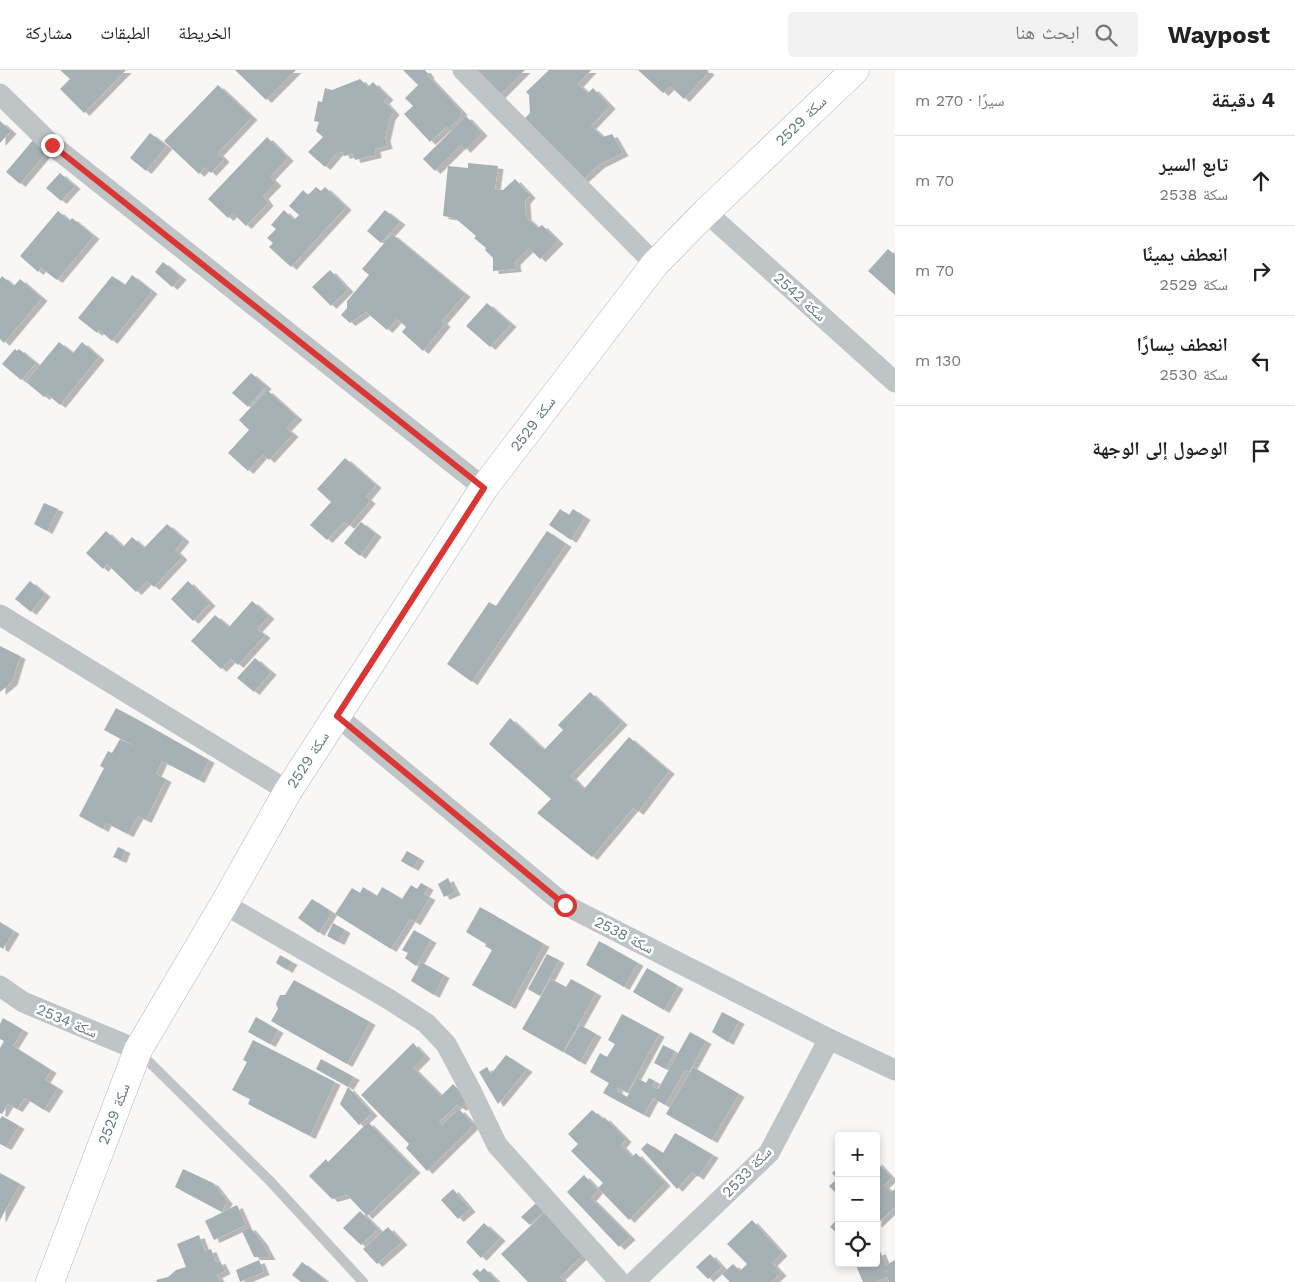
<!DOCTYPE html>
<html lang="ar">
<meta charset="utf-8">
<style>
:root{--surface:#fff;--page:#f2f2f2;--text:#222;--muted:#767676;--line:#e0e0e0}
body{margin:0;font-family:"Work Sans","Noto Naskh Arabic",sans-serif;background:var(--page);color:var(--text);direction:rtl}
.controls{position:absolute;right:15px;bottom:15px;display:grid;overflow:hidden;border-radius:5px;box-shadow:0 2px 8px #0003}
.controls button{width:45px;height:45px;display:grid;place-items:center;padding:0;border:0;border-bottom:1px solid var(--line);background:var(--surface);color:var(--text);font:25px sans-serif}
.stop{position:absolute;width:15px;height:15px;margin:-11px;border:4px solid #da3633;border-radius:50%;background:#fff}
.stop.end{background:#da3633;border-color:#fff;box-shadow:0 1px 5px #0008}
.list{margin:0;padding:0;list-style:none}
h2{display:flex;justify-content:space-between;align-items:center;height:65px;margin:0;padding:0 20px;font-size:21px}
h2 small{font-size:16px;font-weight:400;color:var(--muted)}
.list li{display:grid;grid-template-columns:32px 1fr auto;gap:15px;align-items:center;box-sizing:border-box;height:90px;padding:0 20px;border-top:1px solid var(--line)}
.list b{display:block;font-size:19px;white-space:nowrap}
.list p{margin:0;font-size:16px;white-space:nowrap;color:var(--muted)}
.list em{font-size:16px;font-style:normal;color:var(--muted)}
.icon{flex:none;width:28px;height:28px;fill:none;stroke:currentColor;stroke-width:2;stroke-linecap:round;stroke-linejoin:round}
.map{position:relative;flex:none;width:895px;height:1212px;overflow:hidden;direction:ltr}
header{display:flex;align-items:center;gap:30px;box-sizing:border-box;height:70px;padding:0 25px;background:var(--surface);border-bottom:1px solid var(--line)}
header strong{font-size:24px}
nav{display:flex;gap:28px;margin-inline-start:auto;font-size:18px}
.search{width:350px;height:45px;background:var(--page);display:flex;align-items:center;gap:12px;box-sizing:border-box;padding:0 18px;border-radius:5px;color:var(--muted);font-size:19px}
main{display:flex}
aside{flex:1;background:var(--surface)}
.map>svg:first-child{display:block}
.building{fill:#a6b1b5;filter:url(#shadow)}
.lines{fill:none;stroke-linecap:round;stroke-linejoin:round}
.secondary-casing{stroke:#afb8ba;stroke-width:29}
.lane{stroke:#bfc5c7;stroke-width:10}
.street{stroke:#bfc5c7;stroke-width:21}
.secondary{stroke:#fff;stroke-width:28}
.route{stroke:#da3633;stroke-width:6}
.labels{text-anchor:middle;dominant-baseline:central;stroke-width:5;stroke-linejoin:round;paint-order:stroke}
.street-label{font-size:15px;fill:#64797f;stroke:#fff}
</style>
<header>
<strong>Waypost</strong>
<div class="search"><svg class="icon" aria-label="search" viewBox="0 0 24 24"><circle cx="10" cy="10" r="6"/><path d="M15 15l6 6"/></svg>ابحث هنا</div>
<nav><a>الخريطة</a><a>الطبقات</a><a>مشاركة</a></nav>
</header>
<main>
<aside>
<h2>4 دقيقة<small>سيرًا · 270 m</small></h2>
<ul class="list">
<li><svg class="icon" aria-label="ahead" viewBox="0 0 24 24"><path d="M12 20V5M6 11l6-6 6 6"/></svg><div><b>تابع السير</b><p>سكة 2538</p></div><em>70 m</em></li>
<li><svg class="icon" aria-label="right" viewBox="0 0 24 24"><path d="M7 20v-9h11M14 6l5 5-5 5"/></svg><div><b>انعطف يمينًا</b><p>سكة 2529</p></div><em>70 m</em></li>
<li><svg class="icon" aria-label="left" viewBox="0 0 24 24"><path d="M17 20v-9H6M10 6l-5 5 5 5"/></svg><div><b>انعطف يسارًا</b><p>سكة 2530</p></div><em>130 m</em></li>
<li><svg class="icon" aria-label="arrive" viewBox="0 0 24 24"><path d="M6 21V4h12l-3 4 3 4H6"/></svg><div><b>الوصول إلى الوجهة</b></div></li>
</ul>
</aside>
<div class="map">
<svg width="895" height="1212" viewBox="0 0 895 1212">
<defs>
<filter id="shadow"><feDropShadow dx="5.5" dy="3" stdDeviation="0" flood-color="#0004"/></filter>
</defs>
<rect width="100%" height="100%" fill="#f8f7f5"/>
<g class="building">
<polygon points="60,0 126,0 84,43 60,19 70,9"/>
<polygon points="235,0 296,0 266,30"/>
<polygon points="403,0 425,0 429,5 428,6 462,42 460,44 462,46 448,59 446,57 430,72 404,44 413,36 405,28 418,15"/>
<polygon points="452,0 525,0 495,30 468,16"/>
<polygon points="549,0 591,0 578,14 588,23 593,18 610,36 591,56 603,67 612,64 623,83 599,95 579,113 524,49 530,43 529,25 526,22"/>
<polygon points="638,0 707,0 709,2 684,29 670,16 663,23"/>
<polygon points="360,9 368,17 373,12 388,27 384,31 394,42 390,47 385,68 387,76 375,79 376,85 355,90 353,84 344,86 343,82 337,83 325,97 308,82 323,67 316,61 319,52 314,51 318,31 322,32 325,18 332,20"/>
<polygon points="218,15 252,47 218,83 224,89 211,103 205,97 199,104 164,71"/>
<polygon points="466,46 482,63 465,80 461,75 435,101 423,89"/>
<polygon points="0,51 11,61 0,73"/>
<polygon points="150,63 167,76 146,101 130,88"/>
<polygon points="267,67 288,88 270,107 276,113 263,126 268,133 246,156 233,143 228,148 208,129"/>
<polygon points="33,70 46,83 20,114 6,102"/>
<polygon points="468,93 498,96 495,119 503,120 515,109 530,125 525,131 526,147 538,158 542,155 558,171 540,189 529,178 515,192 516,199 493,201 493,188 485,180 486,178 474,168 476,166 455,148 443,146 448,96 468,98"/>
<polygon points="60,103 75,116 61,131 46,118"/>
<polygon points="316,117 321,121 325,117 346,137 291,197 269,177 273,173 267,168 276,159 271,155 284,140 294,150 299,145 289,136 303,120 308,125"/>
<polygon points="385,140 400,152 381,173 367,161"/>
<polygon points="58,141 70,151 72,148 94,166 57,210 41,198 38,202 20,186"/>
<polygon points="392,164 465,224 442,251 445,254 423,281 402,262 406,257 397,249 387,260 366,242 350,253 341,245 347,238 347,231 369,205 362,199"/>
<polygon points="888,179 895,185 895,225 868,201"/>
<polygon points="163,192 181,207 172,217 155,202"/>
<polygon points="330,200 348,219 331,236 312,217"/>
<polygon points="132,205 152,221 112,271 99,260 97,263 78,248 112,206 125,215"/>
<polygon points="2,206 14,216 20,209 42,228 4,273 0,269 0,209"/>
<polygon points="487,233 511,254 490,277 466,256"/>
<polygon points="59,272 73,283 82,272 99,287 60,335 47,324 44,327 26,312"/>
<polygon points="15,279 17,281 19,279 36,293 21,310 2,294"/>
<polygon points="251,303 266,316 248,337 232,323"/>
<polygon points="267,320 297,347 286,358 293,364 269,390 263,384 248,401 228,383 249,360 239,350"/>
<polygon points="345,388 376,415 366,427 370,431 349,456 344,452 327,470 310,455 331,432 317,419"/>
<polygon points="44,433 58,439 47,461 34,454"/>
<polygon points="560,439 569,445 573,439 585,447 571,470 549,455"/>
<polygon points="361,452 376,464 360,486 344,473"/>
<polygon points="167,454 184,469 175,480 182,487 154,517 147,511 136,522 107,494 103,499 86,483 106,461 123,477 132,467 144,478"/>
<polygon points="547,461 566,474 472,612 447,594 489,532 496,536"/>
<polygon points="30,511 45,524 31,542 15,529"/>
<polygon points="188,511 210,533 193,551 171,529"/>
<polygon points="252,531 269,546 257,559 265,565 238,595 231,589 221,599 191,571 215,545 229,557"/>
<polygon points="0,576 20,586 12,612 0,622"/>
<polygon points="255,588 271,602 254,622 237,608"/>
<polygon points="590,622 622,652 571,706 584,719 629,667 669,701 638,742 633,738 592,787 537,743 551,729 489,674 510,648 544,680 563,660 558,655"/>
<polygon points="116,638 142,652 209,690 199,710 162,691 156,704 166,709 146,750 138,746 128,764 106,753 103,759 79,746 104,698 100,696 108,681 112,683 120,669 142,680 104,660"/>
<polygon points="118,777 125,780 121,790 113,787"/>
<polygon points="407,781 419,788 413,798 401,791"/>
<polygon points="448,808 455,822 444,827 438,814"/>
<polygon points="421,813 428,817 424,824 430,827 415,852 410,849 391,879 335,844 352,818 360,823 363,817 377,826 382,817 402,829 411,815 417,819"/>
<polygon points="312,829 332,842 319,863 298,848"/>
<polygon points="480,837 544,874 510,936 472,915 492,880 485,876 486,874 466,862"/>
<polygon points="0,852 14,861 3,879 0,877"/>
<polygon points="333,853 345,860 339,872 327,866"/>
<polygon points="414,860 431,870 416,896 405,888 408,883 402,880"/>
<polygon points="599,871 638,893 624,917 586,895"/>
<polygon points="547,884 559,890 540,926 528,919"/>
<polygon points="280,885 292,892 287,900 276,893"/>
<polygon points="421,892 444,905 434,925 411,911"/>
<polygon points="647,898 678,916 664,940 633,922"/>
<polygon points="551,909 566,917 571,909 596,923 563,982 522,959"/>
<polygon points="294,910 370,952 347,994 271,951 278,939 276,934 280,925 285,925"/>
<polygon points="722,942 739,951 728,972 712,962"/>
<polygon points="622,944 659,964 627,1023 618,1017 617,1021 627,1027 637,1008 646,1013 649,1008 655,1011 652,1016 658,1019 690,962 706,971 689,1002 685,1000 665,1035 653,1028 644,1045 603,1023 609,1013 590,1002 600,983 607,987 615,974 608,970"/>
<polygon points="256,947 278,960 270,974 248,962"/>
<polygon points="3,948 23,960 13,976 51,1000 45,1010 58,1018 44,1040 25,1028 17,1039 8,1034 2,1044 0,1043 0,978 4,971 0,969 0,954"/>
<polygon points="580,955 596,964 580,992 564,982"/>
<polygon points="253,970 335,1012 310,1066 248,1034 250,1029 232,1020 247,992 243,990"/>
<polygon points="413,973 425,986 413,998 441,1026 453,1014 469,1030 461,1038 457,1035 439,1052 442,1055 459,1039 474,1055 427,1101 406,1078 409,1074 361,1025"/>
<polygon points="663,975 675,981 666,999 654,993"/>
<polygon points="506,985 527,999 498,1034 479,1002 487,997 491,1004"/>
<polygon points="321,989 354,1007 348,1017 372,1043 359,1055 340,1034 348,1017 316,999"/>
<polygon points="693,997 739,1024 712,1070 666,1044"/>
<polygon points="592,1040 603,1049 604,1047 626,1069 621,1075 632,1087 636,1083 665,1113 629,1150 598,1118 603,1113 571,1081 578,1074 568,1064"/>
<polygon points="2,1046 19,1056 6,1077 0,1074 0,1049"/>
<polygon points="368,1052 415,1100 367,1146 347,1125 332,1129 309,1106 326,1089 328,1092"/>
<polygon points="675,1063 713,1085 698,1107 692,1102 677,1119 641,1079 647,1073 663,1083"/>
<polygon points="876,1091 892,1108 884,1115 891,1122 895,1119 895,1137 876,1155"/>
<polygon points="839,1097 839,1126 829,1116 837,1109 832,1103"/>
<polygon points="183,1099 213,1113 227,1131 222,1142 175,1117"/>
<polygon points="0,1103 20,1114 0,1150"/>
<polygon points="584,1105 598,1120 591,1128 630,1167 619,1177 567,1122"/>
<polygon points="453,1119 470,1139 458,1149 441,1130"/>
<polygon points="536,1133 544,1141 530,1155 521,1147"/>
<polygon points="237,1135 246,1155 214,1170 205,1151"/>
<polygon points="360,1141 378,1159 361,1175 343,1158"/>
<polygon points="545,1142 584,1184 560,1207 564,1212 528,1212 501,1184"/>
<polygon points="839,1147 839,1165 830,1157"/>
<polygon points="752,1150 782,1183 772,1193 781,1203 771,1212 730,1212 722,1204 733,1194 740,1201 747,1194 727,1174"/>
<polygon points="484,1153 500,1168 481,1188 466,1172"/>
<polygon points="250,1157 262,1172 270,1187 254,1187 242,1161"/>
<polygon points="388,1157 402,1172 377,1194 363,1179"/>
<polygon points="199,1165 205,1181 211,1179 216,1192 220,1191 225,1201 217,1205 220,1212 157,1212 156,1210 168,1207 176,1200 186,1197 177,1174"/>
<polygon points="880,1181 886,1195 895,1190 895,1212 889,1212 887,1207 876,1212 863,1212 855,1193 876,1193 876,1183"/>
<polygon points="710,1184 722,1197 708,1209 696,1197"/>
<polygon points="259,1190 264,1202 240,1212 236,1200"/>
<polygon points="302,1192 328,1212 301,1212 292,1205"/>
<polygon points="484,1198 498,1212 480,1212 472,1204 477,1199 480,1202"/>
</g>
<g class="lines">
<defs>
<polyline id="secondary" points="50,1212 138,980 224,834 288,721 484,418 655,194 706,142 855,0"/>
</defs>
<use href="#secondary" class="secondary-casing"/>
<polyline class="lane" points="140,983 270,1111 363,1212"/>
<g class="street">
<polyline points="463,0 655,194"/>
<polyline points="0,24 52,75 484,418"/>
<polyline points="706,142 895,312"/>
<polyline points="0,545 288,721"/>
<polyline points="337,646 565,835 829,969 895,1000"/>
<polyline points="224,834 387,928 426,953 446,974 472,1023 497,1075 620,1212"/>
<polyline points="0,916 23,932 138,980"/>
<polyline points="634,1212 769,1083 829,969"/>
</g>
<use href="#secondary" class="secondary"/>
</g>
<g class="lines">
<polyline class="route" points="52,75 484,418 337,646 565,835"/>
</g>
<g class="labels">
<g class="street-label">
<text transform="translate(801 51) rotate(-44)">سكة 2529</text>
<text transform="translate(800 227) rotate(42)">سكة 2542</text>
<text transform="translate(533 354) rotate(-53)">سكة 2529</text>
<text transform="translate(308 690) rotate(-57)">سكة 2529</text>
<text transform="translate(624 865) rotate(27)">سكة 2538</text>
<text transform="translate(67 951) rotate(23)">سكة 2534</text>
<text transform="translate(114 1044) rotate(-69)">سكة 2529</text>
<text transform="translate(747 1102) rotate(-46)">سكة 2533</text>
</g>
</g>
</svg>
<div class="controls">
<button>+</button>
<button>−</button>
<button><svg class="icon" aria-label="locate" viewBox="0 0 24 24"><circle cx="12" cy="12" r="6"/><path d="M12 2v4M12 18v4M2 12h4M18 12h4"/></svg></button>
</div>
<div class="stop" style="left:565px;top:835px"></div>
<div class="stop end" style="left:52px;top:75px"></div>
</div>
</main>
